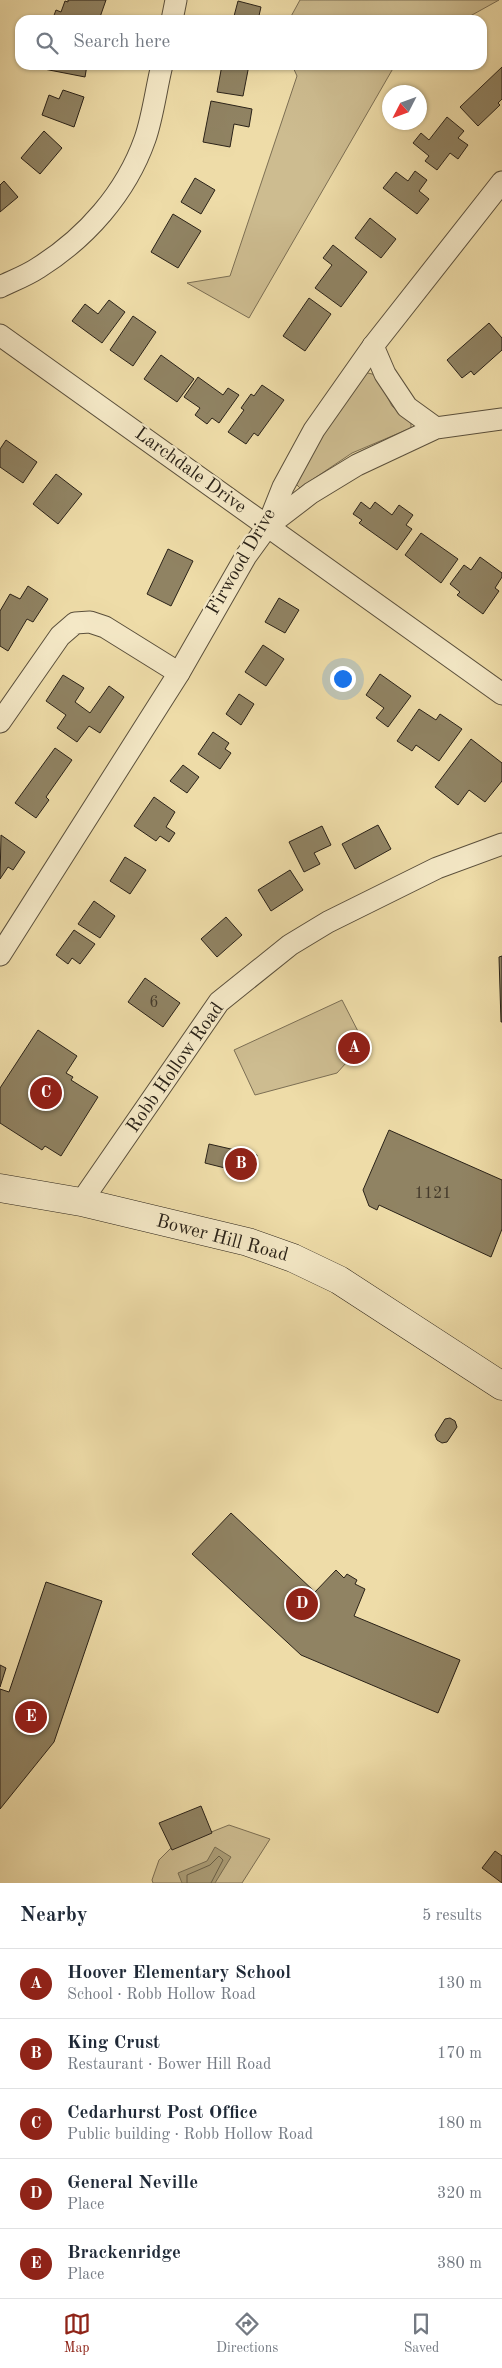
<!DOCTYPE html>
<meta charset="utf-8">
<style>
:root{--surface:#fff;--page:#f6f6f7;--text:#1f2937;--muted:#747a83;--line:#e0e1e3;--accent:#8f2418}
body{margin:0;font-family:"Old Standard TT",serif;background:var(--page);color:var(--text)}
.compass{position:absolute;left:382px;top:85px;width:45px;height:45px;border-radius:50%;background:var(--surface);box-shadow:0 1px 4px #0004;rotate:228deg}
.you{position:absolute;left:342px;top:678px;width:18px;height:18px;margin:-12px;border:4px solid #fff;border-radius:50%;background:#1a73e8;box-shadow:0 0 0 8px #1a73e833}
.badge{display:grid;place-items:center;width:32px;height:32px;border-radius:50%;background:var(--accent);color:#fff;font-size:16px;font-weight:700}
.pin{position:absolute;translate:-50% -50%;border:2px solid #fff;box-shadow:0 1px 5px #0006}
.list{margin:0;padding:0;list-style:none}
h2{display:flex;justify-content:space-between;align-items:center;height:65px;margin:0;padding:0 20px;font-size:21px}
h2 small{font-size:16px;font-weight:400;color:var(--muted)}
.list li{display:grid;grid-template-columns:32px 1fr auto;gap:15px;align-items:center;box-sizing:border-box;height:70px;padding:0 20px;border-top:1px solid var(--line)}
.list b{display:block;font-size:19px;white-space:nowrap}
.list p{margin:0;font-size:16px;white-space:nowrap;color:var(--muted)}
.list em{font-size:16px;font-style:normal;color:var(--muted)}
.icon{flex:none;width:28px;height:28px;fill:none;stroke:currentColor;stroke-width:2;stroke-linecap:round;stroke-linejoin:round}
.map{position:relative;flex:none;width:502px;height:1883px;overflow:hidden}
.search{position:absolute;background:var(--surface);box-shadow:0 1px 4px #0004;left:15px;right:15px;top:15px;height:55px;display:flex;align-items:center;gap:12px;box-sizing:border-box;padding:0 18px;border-radius:15px;color:var(--muted);font-size:19px}
.sheet{height:415px;background:var(--surface)}
nav{display:flex;justify-content:space-around;align-items:center;box-sizing:border-box;height:70px;border-top:1px solid var(--line);background:var(--surface);font-size:14px;color:var(--muted)}
nav a{display:grid;justify-items:center;gap:2px}
nav .on{color:var(--accent)}
.map>svg:first-child{display:block}
.green{fill:#cdbc90;stroke:#7c6f54}
.water{fill:#ab9d77;stroke:#776c51}
.lines{fill:none;stroke-linecap:round;stroke-linejoin:round}
.shore{stroke:#6a6048;stroke-width:1}
.building{fill:#908363;stroke:#2a2218}
.street-casing{stroke:#5b503c;stroke-width:23}
.secondary-casing{stroke:#2a2218;stroke-width:29}
.street{stroke:#f4e8c6;stroke-width:21}
.secondary{stroke:#f4e8c6;stroke-width:28}
.labels{text-anchor:middle;dominant-baseline:central;stroke-width:4.5;stroke-linejoin:round;paint-order:stroke}
.number-label{font-size:16px;fill:#443a2b}
.street-label{font-size:19px;fill:#2a2218;stroke:#f4e8c6}
</style>
<div class="map">
<svg width="502" height="1883" viewBox="0 0 502 1883">
<rect width="100%" height="100%" fill="#eedca8"/>
<filter id="stains"><feTurbulence type="fractalNoise" baseFrequency=".004" numOctaves="4"/><feColorMatrix values="0 0 0 0 .2 0 0 0 0 .09 0 0 0 0 .02 0 0 0 .5 -.17"/></filter>
<radialGradient id="worn" r=".72"><stop offset=".6" stop-color="#630" stop-opacity="0"/><stop offset="1" stop-color="#630" stop-opacity=".3"/></radialGradient>
<g class="green">
<polygon points="300,0 499,0 463,20 289,20"/>
<polygon points="292,65 395,65 249,318 187,283 230,276 297,76"/>
<polygon points="364,372 376,375 392,406 411,423 411,428 352,453 300,488 295,483 328,424"/>
<polygon points="342,1000 364,1043 337,1073 255,1095 234,1050"/>
<polygon points="229,1825 270,1839 242,1883 153,1883 152,1880 159,1860 171,1848"/>
</g>
<polygon class="water" points="215,1847 231,1857 215,1883 182,1883 178,1873 207,1861"/>
<g class="lines">
<polyline class="shore" points="187,1883 187,1875 210,1865 219,1856 223,1860 211,1883"/>
</g>
<g class="building">
<polygon points="68,0 106,0 99,20 53,18 56,10 61,12 65,1 68,2"/>
<polygon points="238,1 261,7 258,20 233,20"/>
<polygon points="45,65 87,65 85,77 44,69"/>
<polygon points="222,65 249,65 243,96 217,92"/>
<polygon points="502,67 502,99 498,103 500,105 478,126 460,107"/>
<polygon points="63,90 84,97 74,127 42,115 49,95 59,99"/>
<polygon points="211,101 252,109 249,127 234,124 230,147 203,142"/>
<polygon points="447,117 464,131 458,138 468,145 458,159 450,153 437,170 425,161 429,156 413,143 421,133 429,140"/>
<polygon points="44,131 62,148 40,174 21,158"/>
<polygon points="415,171 427,180 419,191 429,199 417,214 383,188 396,172 408,181"/>
<polygon points="195,178 215,190 201,214 181,202"/>
<polygon points="4,181 18,197 0,212 0,185"/>
<polygon points="173,214 201,231 178,268 151,252"/>
<polygon points="370,218 396,239 381,258 355,238"/>
<polygon points="333,245 367,272 341,307 315,288 332,265 323,258"/>
<polygon points="309,298 331,314 305,351 283,336"/>
<polygon points="109,300 125,312 102,343 72,321 85,304 98,314"/>
<polygon points="133,316 156,332 133,366 110,350"/>
<polygon points="489,323 502,338 502,350 474,375 471,371 462,378 447,360"/>
<polygon points="161,355 194,379 177,402 144,379"/>
<polygon points="198,377 223,395 228,388 239,395 219,423 212,418 207,424 195,415 200,408 184,397"/>
<polygon points="262,385 284,400 258,436 254,433 246,444 228,432 244,410 241,408 251,394 254,396"/>
<polygon points="6,440 37,462 23,483 0,467 0,449"/>
<polygon points="56,474 82,494 58,524 33,504"/>
<polygon points="361,502 370,509 375,502 392,515 399,505 413,515 406,525 412,529 397,550 359,523 362,520 353,514"/>
<polygon points="421,533 458,559 441,583 405,555"/>
<polygon points="168,549 193,561 171,606 147,594"/>
<polygon points="480,557 502,573 502,577 495,588 499,591 483,614 457,595 460,592 450,584 464,565 471,570"/>
<polygon points="28,586 48,599 33,622 27,619 8,651 0,646 0,611 10,594 20,599"/>
<polygon points="279,598 299,610 285,633 265,622"/>
<polygon points="263,645 284,659 266,686 245,672"/>
<polygon points="380,674 411,696 388,727 376,718 384,708 366,695"/>
<polygon points="63,675 84,688 75,702 90,713 109,686 124,697 100,733 89,726 77,742 57,728 66,715 46,701"/>
<polygon points="239,694 254,704 241,725 226,714"/>
<polygon points="419,709 436,720 440,714 462,729 439,761 416,745 412,751 397,741"/>
<polygon points="213,732 229,743 225,749 231,753 220,769 198,754"/>
<polygon points="471,739 502,763 502,781 485,802 469,790 458,805 435,787"/>
<polygon points="55,748 72,760 46,797 49,800 36,818 15,803"/>
<polygon points="183,765 199,777 187,793 170,781"/>
<polygon points="154,797 175,812 166,827 175,833 169,842 160,836 156,841 134,826"/>
<polygon points="378,825 391,849 355,869 342,844"/>
<polygon points="322,826 331,845 314,853 320,864 304,872 289,842"/>
<polygon points="1,835 25,852 13,870 8,867 0,879"/>
<polygon points="125,857 146,870 130,894 110,881"/>
<polygon points="290,870 303,890 271,911 258,890"/>
<polygon points="94,901 115,916 100,938 78,924"/>
<polygon points="226,917 242,935 217,957 201,939"/>
<polygon points="74,930 95,944 80,964 72,958 68,964 56,955"/>
<polygon points="502,956 502,1022 501,1022 499,957"/>
<polygon points="145,978 180,1003 163,1027 128,1002"/>
<polygon points="38,1030 77,1056 66,1073 73,1077 71,1080 98,1097 61,1156 45,1146 42,1150 0,1123 0,1088"/>
<polygon points="389,1130 502,1180 502,1229 491,1257 379,1205 377,1210 369,1206 363,1190"/>
<polygon points="209,1144 257,1155 253,1175 205,1163"/>
<polygon points="450,1418 455,1421 457,1427 447,1442 442,1443 437,1440 435,1435 445,1419"/>
<polygon points="231,1513 315,1592 336,1570 344,1578 347,1574 357,1580 355,1584 365,1589 354,1616 460,1660 438,1713 301,1655 192,1554"/>
<polygon points="46,1582 102,1601 54,1742 0,1809 0,1689 9,1692"/>
<polygon points="0,1665 6,1668 0,1687"/>
<polygon points="201,1806 212,1833 172,1850 159,1823"/>
<polygon points="495,1851 502,1856 502,1883 482,1868"/>
</g>
<g class="lines">
<defs>
<g id="street">
<polyline points="172,20 176,0"/>
<path d="M 0,287 C 12,281 26,276 38,268 C 86,238 126,193 145,139 C 153,116 156,89 162,65"/>
<polyline points="0,335 502,694"/>
<polyline points="373,346 385,374 407,407 436,428"/>
<polyline points="268,526 311,493 357,465 436,428 502,419"/>
<polyline points="0,722 60,636 75,623 90,622 105,627 179,673"/>
<polyline points="0,955 179,673 246,556 267,527 283,487 314,430 373,346 502,182"/>
<polyline points="81,1202 219,1002 290,945 328,922 437,868 502,844"/>
</g>
<polyline id="secondary" points="0,1188 81,1202 248,1242 293,1258 339,1280 502,1386"/>
</defs>
<use href="#street" class="street-casing"/>
<use href="#secondary" class="secondary-casing"/>
<use href="#street" class="street"/>
<use href="#secondary" class="secondary"/>
</g>
<g class="labels">
<g class="number-label">
<text x="154" y="1003">6</text>
<text x="433" y="1194">1121</text>
</g>
<g class="street-label">
<text transform="translate(190 471) rotate(36)">Larchdale Drive</text>
<text transform="translate(242 562) rotate(-60)">Firwood Drive</text>
<text transform="translate(176 1068) rotate(-55)">Robb Hollow Road</text>
<text transform="translate(222 1239) rotate(15)">Bower Hill Road</text>
</g>
</g>
<rect width="100%" height="100%" filter="url(#stains)"/>
<rect width="100%" height="100%" fill="url(#worn)"/>
</svg>
<svg class="compass" viewBox="-18 -18 36 36"><path d="M0-13l5 13h-10z" fill="#e53935"/><path d="M0 13l5-13h-10z" fill="#747a83"/></svg>
<div class="you"></div>
<div class="pin badge" style="left:354px;top:1048px">A</div>
<div class="pin badge" style="left:241px;top:1164px">B</div>
<div class="pin badge" style="left:46px;top:1093px">C</div>
<div class="pin badge" style="left:302px;top:1604px">D</div>
<div class="pin badge" style="left:31px;top:1717px">E</div>
<div class="search"><svg class="icon" aria-label="search" viewBox="0 0 24 24"><circle cx="10" cy="10" r="6"/><path d="M15 15l6 6"/></svg>Search here</div>
</div>
<section class="sheet">
<h2>Nearby<small>5 results</small></h2>
<ul class="list">
<li><span class="badge">A</span><div><b>Hoover Elementary School</b><p>School · Robb Hollow Road</p></div><em>130 m</em></li>
<li><span class="badge">B</span><div><b>King Crust</b><p>Restaurant · Bower Hill Road</p></div><em>170 m</em></li>
<li><span class="badge">C</span><div><b>Cedarhurst Post Office</b><p>Public building · Robb Hollow Road</p></div><em>180 m</em></li>
<li><span class="badge">D</span><div><b>General Neville</b><p>Place</p></div><em>320 m</em></li>
<li><span class="badge">E</span><div><b>Brackenridge</b><p>Place</p></div><em>380 m</em></li>
</ul>
</section>
<nav>
<a class="on"><svg class="icon" aria-label="map" viewBox="0 0 24 24"><path d="M3 6l6-2 6 2 6-2v14l-6 2-6-2-6 2zM9 4v14M15 6v14"/></svg>Map</a>
<a><svg class="icon" aria-label="directions" viewBox="0 0 24 24"><path d="M12 3l9 9-9 9-9-9zM9 14v-3h6M13 9l2 2-2 2"/></svg>Directions</a>
<a><svg class="icon" aria-label="saved" viewBox="0 0 24 24"><path d="M7 4h10v16l-5-4-5 4z"/></svg>Saved</a>
</nav>
